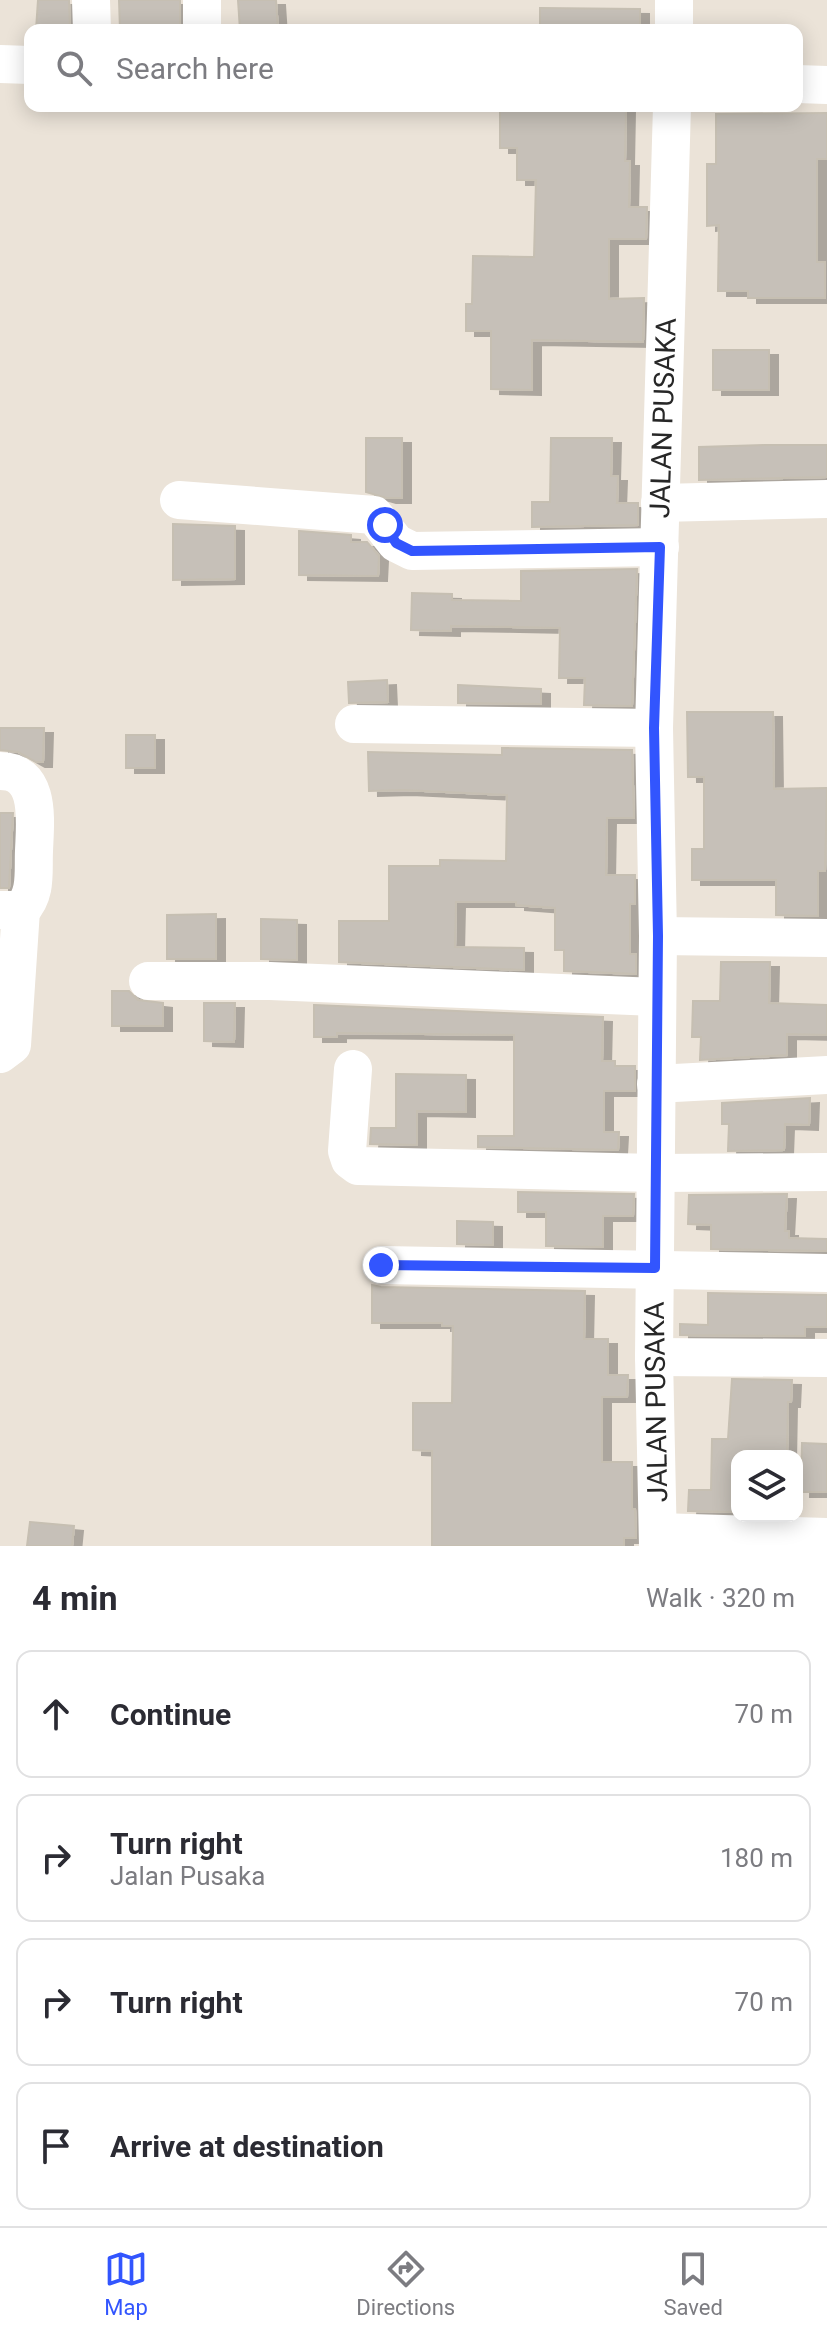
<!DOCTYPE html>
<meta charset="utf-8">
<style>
:root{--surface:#fff;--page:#f7f7f7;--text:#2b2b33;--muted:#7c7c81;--line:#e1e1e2;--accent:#3255fe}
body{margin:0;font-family:Roboto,sans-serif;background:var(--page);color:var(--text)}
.controls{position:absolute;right:24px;bottom:24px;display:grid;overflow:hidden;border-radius:16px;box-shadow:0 4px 20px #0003}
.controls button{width:72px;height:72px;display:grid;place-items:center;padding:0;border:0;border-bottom:2px solid var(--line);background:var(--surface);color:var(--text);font:40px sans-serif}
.stop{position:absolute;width:24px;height:24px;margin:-18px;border:6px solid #3255fe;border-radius:50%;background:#fff}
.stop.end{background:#3255fe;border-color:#fff;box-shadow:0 2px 8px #0008}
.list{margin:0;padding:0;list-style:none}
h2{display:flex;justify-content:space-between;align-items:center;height:104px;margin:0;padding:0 32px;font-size:34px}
h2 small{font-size:26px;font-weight:400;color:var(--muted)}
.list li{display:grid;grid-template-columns:52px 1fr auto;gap:24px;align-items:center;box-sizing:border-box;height:128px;margin:0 16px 16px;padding:0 16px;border:2px solid var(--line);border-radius:16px}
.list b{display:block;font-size:30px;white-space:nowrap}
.list p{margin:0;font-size:26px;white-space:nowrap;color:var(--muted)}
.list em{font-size:26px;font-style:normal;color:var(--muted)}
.icon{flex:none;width:44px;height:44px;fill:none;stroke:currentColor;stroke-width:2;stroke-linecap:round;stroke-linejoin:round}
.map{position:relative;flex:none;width:827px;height:1546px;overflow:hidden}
.search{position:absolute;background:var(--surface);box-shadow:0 4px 20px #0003;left:24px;right:24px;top:24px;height:88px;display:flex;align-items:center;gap:20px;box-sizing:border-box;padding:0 28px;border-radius:16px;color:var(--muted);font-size:30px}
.sheet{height:680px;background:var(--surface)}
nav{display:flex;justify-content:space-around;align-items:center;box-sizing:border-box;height:112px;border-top:2px solid var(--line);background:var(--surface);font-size:22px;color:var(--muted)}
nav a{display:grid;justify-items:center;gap:4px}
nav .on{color:var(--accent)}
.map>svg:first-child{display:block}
.building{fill:#c6c0b8;stroke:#c6bfb2;stroke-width:2;filter:url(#shadow)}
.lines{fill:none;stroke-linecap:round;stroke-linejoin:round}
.minor{stroke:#fff;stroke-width:38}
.route{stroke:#3255fe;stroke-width:10}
.labels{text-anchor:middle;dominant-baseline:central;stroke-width:6;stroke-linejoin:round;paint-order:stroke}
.street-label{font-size:28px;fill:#272727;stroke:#fff}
</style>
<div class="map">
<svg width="827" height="1546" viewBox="0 0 827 1546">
<defs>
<filter id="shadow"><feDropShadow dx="9" dy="5" stdDeviation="0" flood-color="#0004"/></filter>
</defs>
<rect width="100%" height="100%" fill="#ebe3d8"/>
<g class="building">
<polygon points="38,0 69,0 70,30 36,30"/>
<polygon points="119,0 180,0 180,30 120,30"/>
<polygon points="238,0 276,0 278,30 240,30"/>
<polygon points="540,8 640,9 640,30 540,30"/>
<polygon points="500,106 626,106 625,161 630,161 629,207 647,207 646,239 609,239 609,299 644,298 643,342 532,340 532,390 491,389 491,331 466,331 466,304 472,304 473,256 534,257 536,180 517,180 517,148 500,148"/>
<polygon points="827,113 827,159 817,159 817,262 825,262 825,298 748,298 748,291 718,291 719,225 707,226 707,164 716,164 716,114"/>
<rect x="713" y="350" width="56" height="40"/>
<polygon points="366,438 402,438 402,498 387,498 366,492"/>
<polygon points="551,438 612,438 611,476 618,476 617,503 638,503 638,525 532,527 532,502 550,502"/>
<polygon points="765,445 827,445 827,477 699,480 699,447"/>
<polygon points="173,524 235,526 235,579 173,580"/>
<polygon points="299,531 351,535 351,542 367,542 379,556 378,576 299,575"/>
<polygon points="637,569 632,706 584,705 585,678 559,678 560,628 451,626 451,631 411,630 412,593 452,594 452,600 521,601 521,571"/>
<polygon points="387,680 388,702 349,703 348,682"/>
<polygon points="458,685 541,689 541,704 458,703"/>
<polygon points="687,712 773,712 774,789 827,788 825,871 818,871 818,916 776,915 776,880 692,880 692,849 704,849 704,777 688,777"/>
<polygon points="0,728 44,728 43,762 36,762 18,752 0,750"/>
<rect x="126" y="735" width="29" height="33"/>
<polygon points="502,748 632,750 634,818 607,818 606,875 635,875 635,904 630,904 630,954 636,954 636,974 564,971 564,950 555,950 555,908 516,905 516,902 456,902 455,947 524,948 524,970 339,962 339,921 389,921 389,866 440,866 440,860 506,861 507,795 403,790 369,791 368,752 502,755"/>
<polygon points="0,813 13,813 9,888 0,888"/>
<polygon points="216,914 216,959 167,959 167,915"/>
<polygon points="261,919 297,920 297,960 261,959"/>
<polygon points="721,962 770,962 769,1003 827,1005 827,1035 787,1034 787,1055 700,1060 701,1037 692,1037 693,1001 720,1001"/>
<polygon points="112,991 129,991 138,1000 163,1003 163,1026 112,1026"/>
<polygon points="204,1003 235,1003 234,1042 204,1041"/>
<polygon points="314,1005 603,1017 602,1061 615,1061 615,1066 635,1066 635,1091 604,1091 604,1132 619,1132 618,1150 478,1147 478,1136 514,1136 514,1035 337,1033 337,1037 314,1037"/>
<polygon points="396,1074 466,1075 466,1112 417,1111 417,1145 370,1144 371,1128 396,1128"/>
<polygon points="810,1098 809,1125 785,1124 784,1150 728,1151 729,1124 722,1124 722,1103"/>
<polygon points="518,1192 634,1194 633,1216 603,1216 603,1247 546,1246 546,1212 518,1212"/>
<polygon points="787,1194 785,1231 789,1231 789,1238 827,1239 827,1251 711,1249 711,1225 688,1224 689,1195"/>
<polygon points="457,1221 493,1222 493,1245 457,1244"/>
<polygon points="372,1285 381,1287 585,1291 584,1339 608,1339 608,1375 628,1375 627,1397 602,1397 602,1462 632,1462 632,1509 635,1509 636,1538 624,1538 624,1546 432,1546 432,1451 413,1450 413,1403 452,1403 453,1326 442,1326 442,1323 372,1323"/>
<polygon points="708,1293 827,1295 827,1327 805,1327 805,1336 680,1335 680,1324 708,1325"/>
<polygon points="732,1379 792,1380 791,1402 788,1402 787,1456 737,1456 737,1512 688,1511 689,1490 711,1490 712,1439 728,1439"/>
<polygon points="802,1443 827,1444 827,1492 801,1492"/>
<polygon points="30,1522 74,1526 72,1546 27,1546"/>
</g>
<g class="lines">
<g class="minor">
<polyline points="91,0 92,30"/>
<polyline points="202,0 202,30"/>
<polyline points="674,30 674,0"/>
<polyline points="0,64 30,65"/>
<polyline points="797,84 827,85"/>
<polyline points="179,500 374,515 396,543 412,551 660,547"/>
<polyline points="660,503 827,499"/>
<polyline points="354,724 654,728"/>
<path d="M 0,771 C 42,771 35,822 34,851 C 33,872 37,894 21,910 L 0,910"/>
<polyline points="658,936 827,938"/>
<polyline points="148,981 270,981 656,997"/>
<polyline points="0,1054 12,1045 21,910"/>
<polyline points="353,1069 347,1151 350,1160 358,1166 655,1173 827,1172"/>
<polyline points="656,1084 827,1075"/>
<polyline points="381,1265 827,1273"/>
<polyline points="654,1357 827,1358"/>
<polyline points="658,1532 827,1537"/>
<polyline points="658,1546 654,1357 658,936 654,728 672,106"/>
</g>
</g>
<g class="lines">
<polyline class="route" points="381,1265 655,1268 658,936 654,728 660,547 412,551 396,543 385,525"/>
</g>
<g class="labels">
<g class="street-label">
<text transform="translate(663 418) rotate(-88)">JALAN PUSAKA</text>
<text transform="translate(656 1402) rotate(-91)">JALAN PUSAKA</text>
</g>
</g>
</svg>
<div class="controls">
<button><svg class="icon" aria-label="layers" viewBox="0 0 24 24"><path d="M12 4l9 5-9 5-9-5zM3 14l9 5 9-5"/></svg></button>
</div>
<div class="stop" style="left:385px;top:525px"></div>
<div class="stop end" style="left:381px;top:1265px"></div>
<div class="search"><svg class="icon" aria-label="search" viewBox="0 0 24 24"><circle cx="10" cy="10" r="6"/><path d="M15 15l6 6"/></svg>Search here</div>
</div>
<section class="sheet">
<h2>4 min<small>Walk · 320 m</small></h2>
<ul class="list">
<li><svg class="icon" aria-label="ahead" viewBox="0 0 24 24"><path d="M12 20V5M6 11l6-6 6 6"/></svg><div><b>Continue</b></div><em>70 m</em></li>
<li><svg class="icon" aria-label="right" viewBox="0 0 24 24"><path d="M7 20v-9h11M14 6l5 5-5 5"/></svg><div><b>Turn right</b><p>Jalan Pusaka</p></div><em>180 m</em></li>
<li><svg class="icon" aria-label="right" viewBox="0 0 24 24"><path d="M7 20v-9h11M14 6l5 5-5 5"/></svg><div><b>Turn right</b></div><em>70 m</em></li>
<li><svg class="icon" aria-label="arrive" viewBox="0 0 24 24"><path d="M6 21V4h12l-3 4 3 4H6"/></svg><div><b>Arrive at destination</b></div></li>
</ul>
</section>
<nav>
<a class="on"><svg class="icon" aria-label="map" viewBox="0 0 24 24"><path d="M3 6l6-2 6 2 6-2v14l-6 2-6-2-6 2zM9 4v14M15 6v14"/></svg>Map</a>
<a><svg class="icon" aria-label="directions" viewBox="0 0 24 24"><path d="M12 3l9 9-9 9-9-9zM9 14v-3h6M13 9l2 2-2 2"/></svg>Directions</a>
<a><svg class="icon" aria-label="saved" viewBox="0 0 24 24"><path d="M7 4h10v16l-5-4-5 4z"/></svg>Saved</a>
</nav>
